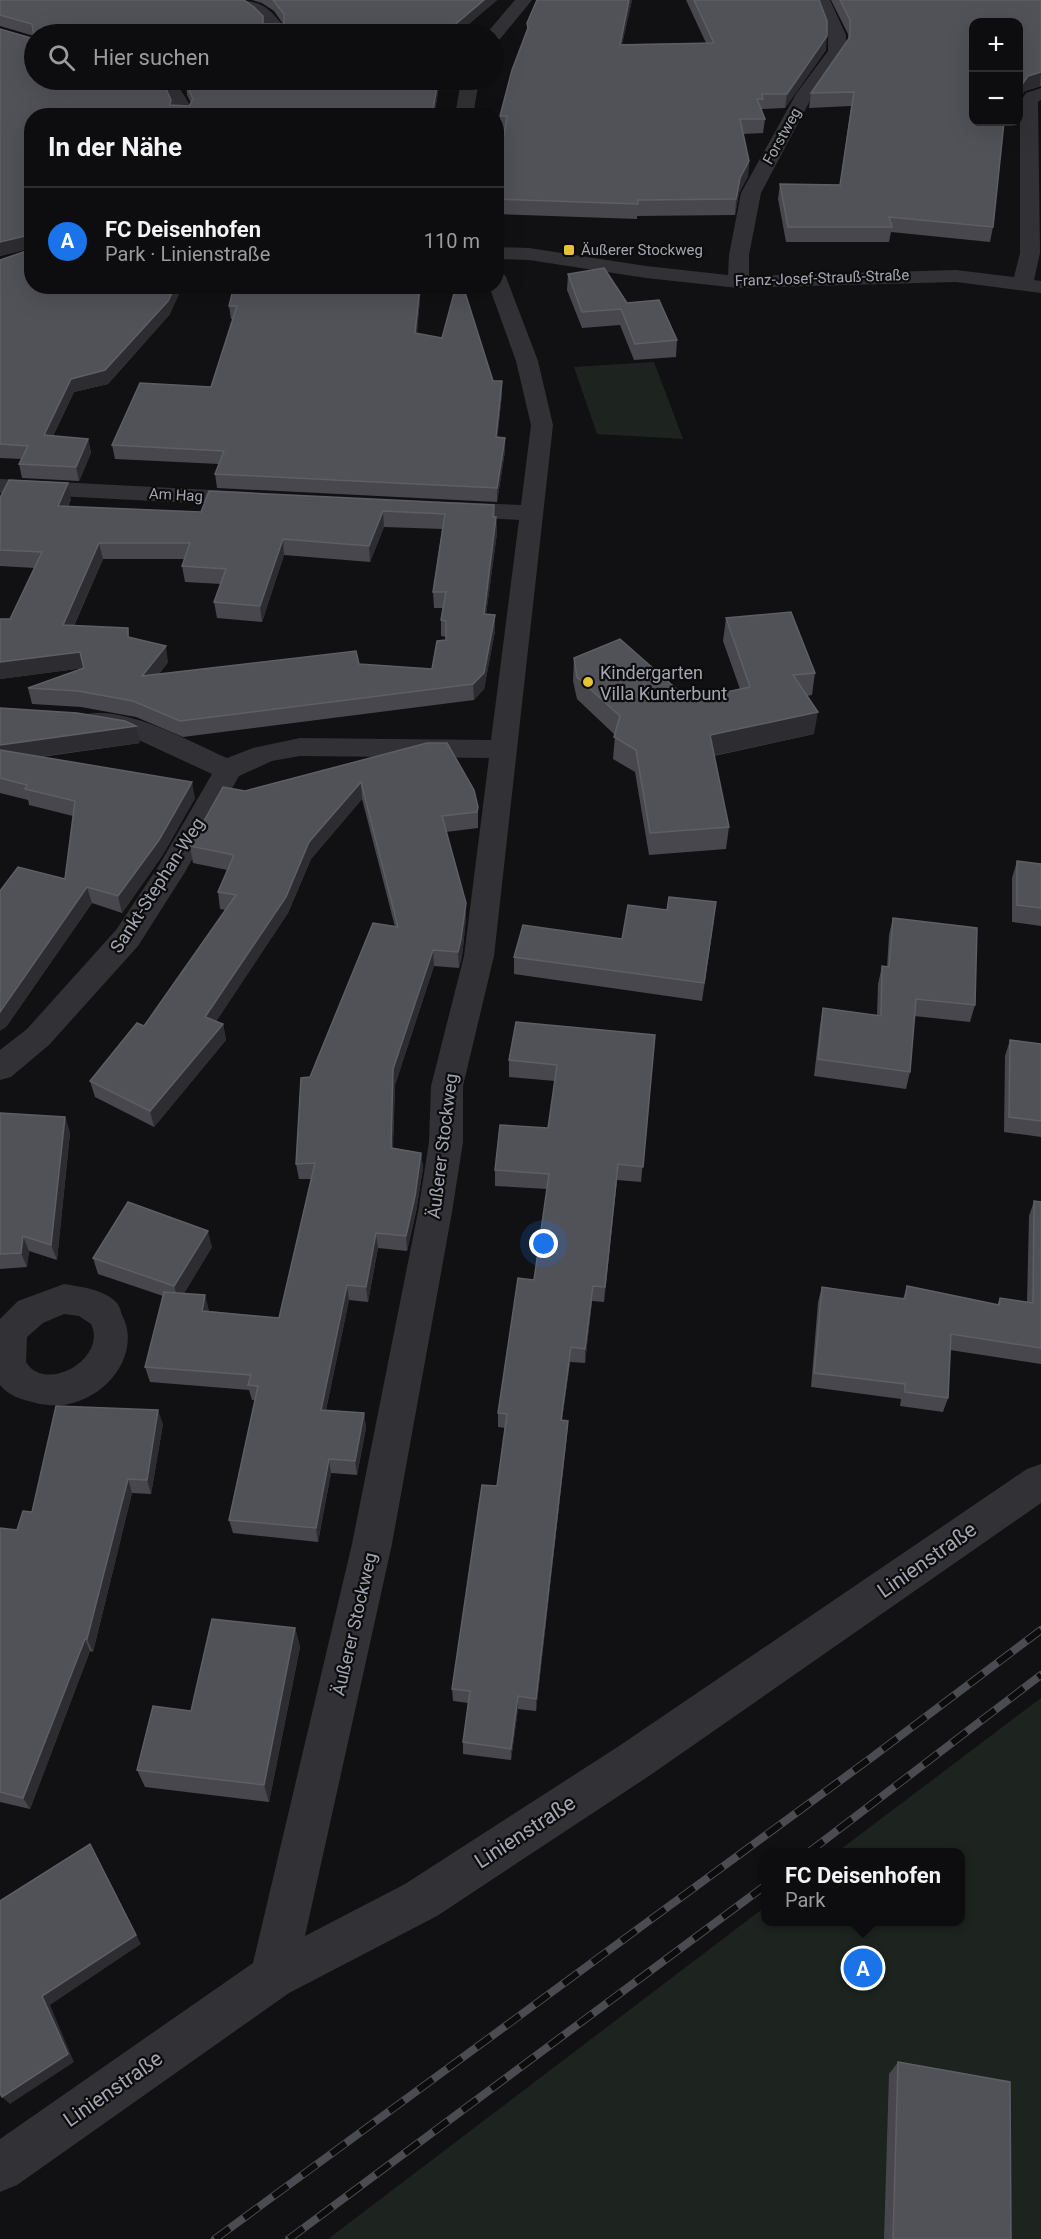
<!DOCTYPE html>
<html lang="de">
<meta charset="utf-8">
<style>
:root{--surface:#0d0c0e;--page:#1b1a1c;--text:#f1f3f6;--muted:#9a9b9e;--line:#2d2c2e;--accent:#1a73e8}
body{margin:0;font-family:Roboto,sans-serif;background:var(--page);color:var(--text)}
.controls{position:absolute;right:18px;top:18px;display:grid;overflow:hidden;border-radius:12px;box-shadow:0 6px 24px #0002}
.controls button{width:54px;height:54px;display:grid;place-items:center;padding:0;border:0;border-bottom:2px solid var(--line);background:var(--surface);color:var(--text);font:30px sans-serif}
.you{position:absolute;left:544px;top:1244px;width:21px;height:21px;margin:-15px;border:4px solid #fff;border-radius:50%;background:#1a73e8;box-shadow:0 0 0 9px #1a73e833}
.badge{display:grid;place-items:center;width:39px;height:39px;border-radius:50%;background:var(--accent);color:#fff;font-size:20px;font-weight:700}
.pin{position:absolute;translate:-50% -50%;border:3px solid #fff;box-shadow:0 2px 6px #0006}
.popup{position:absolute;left:761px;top:1848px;width:204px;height:78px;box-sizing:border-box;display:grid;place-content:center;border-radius:12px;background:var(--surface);filter:drop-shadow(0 2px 4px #0005);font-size:20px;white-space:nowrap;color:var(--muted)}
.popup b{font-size:22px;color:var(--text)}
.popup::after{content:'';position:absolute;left:50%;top:100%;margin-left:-12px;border:12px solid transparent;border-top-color:var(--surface)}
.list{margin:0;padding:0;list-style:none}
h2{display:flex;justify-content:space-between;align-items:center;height:78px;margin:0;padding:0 24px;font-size:26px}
h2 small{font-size:20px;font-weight:400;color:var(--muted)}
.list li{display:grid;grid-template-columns:39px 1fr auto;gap:18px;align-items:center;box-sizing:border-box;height:108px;padding:0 24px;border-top:2px solid var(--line)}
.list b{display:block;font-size:22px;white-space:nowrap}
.list p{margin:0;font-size:20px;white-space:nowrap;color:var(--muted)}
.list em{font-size:20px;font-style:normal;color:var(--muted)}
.icon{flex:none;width:33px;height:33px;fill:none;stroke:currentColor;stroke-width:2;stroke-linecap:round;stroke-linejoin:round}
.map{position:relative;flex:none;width:1041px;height:2239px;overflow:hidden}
.search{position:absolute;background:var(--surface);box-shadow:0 6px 24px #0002;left:24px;top:24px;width:480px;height:66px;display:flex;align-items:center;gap:15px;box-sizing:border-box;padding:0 21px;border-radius:33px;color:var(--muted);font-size:22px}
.panel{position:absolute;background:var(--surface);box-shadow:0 6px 24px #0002;left:24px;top:108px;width:480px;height:186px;border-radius:24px}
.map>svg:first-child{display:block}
.green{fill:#1d241f}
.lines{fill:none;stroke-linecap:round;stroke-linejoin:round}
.street{fill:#323236;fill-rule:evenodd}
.rail-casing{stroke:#4b4c51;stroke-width:8}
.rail{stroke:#0c0c0d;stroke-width:6;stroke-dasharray:18;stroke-linecap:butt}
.wall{fill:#47474d;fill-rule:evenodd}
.shaded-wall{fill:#2d2d31}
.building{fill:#515158;stroke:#5e5e66;stroke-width:1.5;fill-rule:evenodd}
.poi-dot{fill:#e5c335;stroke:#0c0c0d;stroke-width:2}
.labels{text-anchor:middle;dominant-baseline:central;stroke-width:4.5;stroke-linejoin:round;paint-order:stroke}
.far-street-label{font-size:15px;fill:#a3a5b2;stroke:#0c0c0d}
.far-poi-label{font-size:15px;fill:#a3a5b2;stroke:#0c0c0d;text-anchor:start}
.poi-label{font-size:18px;fill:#a3a5b2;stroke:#0c0c0d;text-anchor:start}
.street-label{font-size:18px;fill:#a3a5b2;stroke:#0c0c0d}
.near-street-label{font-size:21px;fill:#a3a5b2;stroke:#0c0c0d}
</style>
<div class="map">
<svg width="1041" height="2239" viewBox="0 0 1041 2239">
<rect width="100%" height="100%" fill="#111012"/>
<g class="green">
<polygon points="654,362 683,439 597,434 574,367"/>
<polygon points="1041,1698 1041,2239 328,2239 765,1907 766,1922 960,1922 960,1852 837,1852"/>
</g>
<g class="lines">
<g class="street">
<path d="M 232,0 C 257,0 268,5 283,26 L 283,34 L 266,34 L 266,27 L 257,17 Z"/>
<polygon points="515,0 532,0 500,39 494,40 494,34 486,34"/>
<polygon points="814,0 830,0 846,35 846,51 813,95 761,193 749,255 749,276 956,270 1014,277 1020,253 1020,102 1026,93 1041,88 1041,100 1038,102 1040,253 1034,280 1041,281 1041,293 956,282 738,288 646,278 529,260 496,259 496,247 529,248 646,266 728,275 729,255 741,193 796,94 828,51 828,35"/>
<path d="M 140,80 C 173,77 180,84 193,112 L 191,116 L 173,116 L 175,112 L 167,94 L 143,84 Z"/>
<polygon points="461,80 479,80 473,116 455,116"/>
<path d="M 496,271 L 503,273 L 506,277 L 538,361 L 553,425 L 494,956 L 463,1086 L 463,1142 L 452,1212 L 392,1544 L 305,1936 L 405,1884 L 619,1746 L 1027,1469 L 1041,1464 L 1041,1503 L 649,1776 L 437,1916 L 289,1993 L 17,2185 L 0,2192 L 0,2139 L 253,1963 L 352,1544 L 418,1212 L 429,1142 L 431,1086 L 464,956 L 489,758 L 300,756 L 272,761 L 239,776 L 185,872 L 138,946 L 49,1045 L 11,1077 L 0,1080 L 0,1050 L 27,1029 L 116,930 L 158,867 L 212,774 L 130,736 L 83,727 L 79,721 L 83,715 C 124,704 190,742 227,758 L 253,748 L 300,738 L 491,740 L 519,520 L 451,516 L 443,514 L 439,509 L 443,504 L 451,502 L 521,505 L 531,425 L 516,361 L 489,286 L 496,286 Z"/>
<polygon points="0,479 250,492 258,494 262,499 258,504 250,506 0,493"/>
<path d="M 64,1284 C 81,1287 103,1289 116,1302 C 119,1305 121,1311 122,1315 C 139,1346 117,1384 86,1398 C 68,1407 51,1407 32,1402 C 20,1399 8,1395 0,1385 L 0,1319 L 18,1301 ZM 64,1314 L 79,1316 L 91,1324 C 108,1359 45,1394 26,1362 L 27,1337 L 43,1323 Z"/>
</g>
<defs>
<g id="rail">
<polyline points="809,1852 1041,1675"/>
<polyline points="215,2239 871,1758 1041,1630"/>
<polyline points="289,2239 766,1885"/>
</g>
</defs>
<use href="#rail" class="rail-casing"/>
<use href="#rail" class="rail"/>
</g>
<g class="wall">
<polygon points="0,0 263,24 283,24 274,11 262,3 252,0 497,0 457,34 34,34 172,105 189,106 191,103 187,95 186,83 198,80 440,80 434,116 32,116 32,248 0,256 31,38 34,36 0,26"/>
<polygon points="537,0 632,0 622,44 706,43 686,0 819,0 826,50 785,108 762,109 762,112 765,119 763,133 743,134 749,161 748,176 739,193 735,215 637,216 637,219 496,214 496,186 505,131 500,130 500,116 527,31 527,23"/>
<polygon points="831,0 1041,0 1041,86 1025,91 974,22 993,227 990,242 891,232 889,242 786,242 778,199 780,184 840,185 851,106 809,108 811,93 848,40 848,34"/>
<polygon points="167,80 187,80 175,83"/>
<polygon points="1018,106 1021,106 1018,117"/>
<polygon points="0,260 170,314 108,384 74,392 53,436 88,439 91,453 79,481 22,478 19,464 22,459 0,458"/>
<polygon points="568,274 627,303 677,340 676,357 634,360 620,325 582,328 567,290"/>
<polygon points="234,286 421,286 417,333 493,381 502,381 502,394 497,438 505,438 505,451 497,502 217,488 215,474 219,464 115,459 112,445 211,387 233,319 231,319 229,306"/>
<path d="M 0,498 L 71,499 L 68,507 L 201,512 L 494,505 L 495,517 L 496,517 L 497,533 L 486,614 L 495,631 L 484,689 L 474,700 L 183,737 L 136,717 L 81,707 L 32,704 L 28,688 L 84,668 L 0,679 L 0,619 L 10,619 L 35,568 L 0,566 ZM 384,527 L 442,529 L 433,592 L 434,608 L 443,608 L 441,620 L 441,636 L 446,637 L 446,640 L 432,669 L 359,664 L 159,674 L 168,662 L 129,638 L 128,628 L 74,626 L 103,559 L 185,559 L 182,566 L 185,582 L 221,584 L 214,602 L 217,618 L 262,622 L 284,555 L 370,562 Z"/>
<polygon points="726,618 815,673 812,695 807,696 814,734 714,756 729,827 726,849 649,855 635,772 613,759 615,735 577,699 573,681 574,658 689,700 740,689 723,641"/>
<polygon points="0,708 140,743 41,757 195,798 162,856 122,913 92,903 6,1027 65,879 73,816 29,805 28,800 0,793"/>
<polygon points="427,743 478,807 478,828 446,832 466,919 462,956 459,968 434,966 395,1085 393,1148 421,1153 423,1168 416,1212 407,1251 378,1248 368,1302 349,1300 326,1410 364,1413 366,1428 357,1475 331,1473 318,1542 233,1533 229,1520 255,1400 252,1400 249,1390 150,1382 145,1367 163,1296 98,1274 93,1258 212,1247 184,1293 209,1310 209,1311 279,1318 311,1179 299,1179 296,1164 310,1077 395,927 362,799 311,859 288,913 216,1021 223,1024 226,1040 154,1127 95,1097 90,1081 144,1026 226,910 220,909 218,892 227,870 193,863 190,846 245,791"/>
<polygon points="1017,861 1041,864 1041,926 1012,922 1012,878"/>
<polygon points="667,910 714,920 702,1001 514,974 514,957 622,939"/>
<polygon points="893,918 975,1005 970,1022 914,1016 910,1072 906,1089 814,1076 820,1025 823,1008 877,1015 878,984 882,966 887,967 889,935"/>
<polygon points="655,1035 641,1182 617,1180 604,1302 592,1301 585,1363 570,1362 562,1420 568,1421 567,1435 536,1711 518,1709 511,1760 463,1754 463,1742 468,1703 453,1701 452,1689 497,1486 505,1428 498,1427 498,1413 534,1280 547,1189 495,1186 495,1170 548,1128 555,1081 509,1077 509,1060"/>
<polygon points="1010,1040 1041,1044 1041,1137 1004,1132 1005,1056"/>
<polygon points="0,1113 65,1117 70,1133 57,1260 29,1251 27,1267 0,1269"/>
<polygon points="1034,1201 1041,1202 1041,1364 950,1350 948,1398 943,1412 900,1406 901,1399 811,1387 818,1302 822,1287 903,1299 907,1286 997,1305 1000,1298 1027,1302 1029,1216"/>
<polygon points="163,1424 151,1494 132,1493 93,1652 90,1651 30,1809 0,1802 0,1528 17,1530 32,1512"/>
<polygon points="295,1628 300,1647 269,1802 145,1787 137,1770 191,1711"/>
<polygon points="898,2062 1011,2239 884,2239 889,2074"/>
</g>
<g class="shaded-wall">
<polygon points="484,0 497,0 457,34 449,34 451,28"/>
<polygon points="629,0 632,0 619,59 620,45"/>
<polygon points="827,36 826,50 785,108 787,94"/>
<polygon points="1041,72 1040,86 1025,91 1018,100 1021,86 1028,76"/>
<polygon points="175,80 187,80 175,83"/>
<polygon points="438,80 440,80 434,116 432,116"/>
<polygon points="749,161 748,176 739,193 735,215 736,199 740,178"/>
<polygon points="29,235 31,248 0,256 0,242"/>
<polygon points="175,286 183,286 170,314 108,384 74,392 47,448 44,435 71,379"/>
<polygon points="420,286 421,286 416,346 415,333"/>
<polygon points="502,381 502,394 496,451 496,437"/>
<polygon points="505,438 505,451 497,502 497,488"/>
<polygon points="88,439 91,453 79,481 76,467"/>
<polygon points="68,483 71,499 61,522 58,506"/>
<polygon points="383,511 384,527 370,562 369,546"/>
<polygon points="496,517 497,533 484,630 484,614"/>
<polygon points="283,539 284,555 262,622 260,606"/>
<polygon points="99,543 103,559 67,641 63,625"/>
<polygon points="495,615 495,631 484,689 474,700 473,684"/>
<polygon points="166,646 168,662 145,692 142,676"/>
<polygon points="80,652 84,668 0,679 0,662"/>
<polygon points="818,712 814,734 707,757 710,735"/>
<polygon points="136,726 140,743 0,762 0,745"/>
<polygon points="192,782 195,798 162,856 122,913 118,896"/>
<polygon points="361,782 362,799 311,859 288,913 208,1034 205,1017 309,842"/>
<polygon points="87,887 92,903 6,1027 0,1031 0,1012"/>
<polygon points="466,903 466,919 462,956 459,968 458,952"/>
<polygon points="433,950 434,966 395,1085 392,1164 391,1148 393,1069"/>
<polygon points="223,1024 226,1040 154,1127 150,1111"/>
<polygon points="65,1117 70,1133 57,1260 51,1245"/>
<polygon points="421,1153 423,1168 416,1212 407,1251 406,1236"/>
<polygon points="618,1164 617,1180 604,1302 605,1287"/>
<polygon points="208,1231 212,1247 179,1302 174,1286"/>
<polygon points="376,1233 378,1248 368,1302 366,1287"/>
<polygon points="23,1236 29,1251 27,1267 21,1253"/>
<polygon points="347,1285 349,1300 323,1424 321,1410"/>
<polygon points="593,1286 592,1301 585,1363 585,1349"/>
<polygon points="205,1295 209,1310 205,1326 202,1311"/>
<polygon points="571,1347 570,1362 560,1434 561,1420"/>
<polygon points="158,1410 163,1424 151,1494 147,1480"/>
<polygon points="364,1413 366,1428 357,1475 355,1461"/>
<polygon points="568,1421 567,1435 536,1711 536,1699"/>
<polygon points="329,1459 331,1473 318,1542 316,1528"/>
<polygon points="128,1479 132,1493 93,1652 87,1639"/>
<polygon points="295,1628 300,1647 269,1802 264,1785"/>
<polygon points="85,1639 90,1651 30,1809 23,1798"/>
<polygon points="518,1696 518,1709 511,1760 511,1749"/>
<polygon points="90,1844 141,1944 50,2005 74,2062 10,2104 2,2097 42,1996"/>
</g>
<g class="building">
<polygon points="0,0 244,0 254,7 263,16 263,24 284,24 284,14 273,0 484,0 451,28 449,34 34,34 34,80 154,80 164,84 171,100 170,105 189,106 193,99 186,83 198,80 438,80 432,116 32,116 32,237 29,235 0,242 0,29 31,38 34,36 32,24 0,15"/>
<polygon points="537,0 629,0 620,45 714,43 694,0 819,0 827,21 827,36 787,94 762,94 763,99 757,99 765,119 740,119 749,161 740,178 736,199 638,200 638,204 496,199 496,186 507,116 500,116 512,70 528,28 527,23"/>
<polygon points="840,0 1041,0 1041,72 1028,76 1021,86 1021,106 1018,106 1018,22 974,22 974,122 1004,122 993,227 889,217 892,227 788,227 780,184 840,185 854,92 811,93 850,37 850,20"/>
<polygon points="32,249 32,286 175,286 168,301 105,370 71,379 44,435 88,439 76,467 19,464 28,446 0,444 0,260"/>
<polygon points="604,268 627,303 659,300 677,340 635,344 621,309 582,312 568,274"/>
<polygon points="234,286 420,286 415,333 442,338 456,286 463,286 493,381 502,381 496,437 505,438 497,488 215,474 224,451 112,445 140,383 211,387 237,306 229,306"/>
<path d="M 9,480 L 68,483 L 58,506 L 201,512 L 209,491 L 494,505 L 493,517 L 496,517 L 484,614 L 495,615 L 484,673 L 473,684 L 180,721 L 133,701 L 78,691 L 28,688 L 84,668 L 80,652 L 0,662 L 0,619 L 10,619 L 42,552 L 0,550 L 0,498 ZM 383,511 L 445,514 L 433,592 L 446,592 L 441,620 L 446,621 L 446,640 L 437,641 L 432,669 L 359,664 L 356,651 L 142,676 L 166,646 L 128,637 L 128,628 L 63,625 L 99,543 L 190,543 L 182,566 L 226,569 L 214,602 L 260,606 L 283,539 L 369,546 Z"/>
<polygon points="791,612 815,673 793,675 818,712 710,735 729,827 650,833 636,750 614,737 620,716 577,677 574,658 620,639 689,700 750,687 726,618"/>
<polygon points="0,708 77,713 125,721 136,726 0,745"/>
<polygon points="427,743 447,743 474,790 478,807 477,812 442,816 466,903 461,939 458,952 433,950 393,1069 391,1148 421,1153 415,1196 406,1236 376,1233 366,1287 347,1285 321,1410 364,1413 355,1461 329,1459 316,1528 229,1520 258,1386 248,1385 251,1375 145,1367 164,1292 205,1295 202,1311 279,1318 315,1163 296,1164 301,1078 310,1077 373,923 398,927 361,782 309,842 286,897 205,1017 223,1024 150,1111 90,1081 137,1023 144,1026 236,895 218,892 234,855 190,846 223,787 245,791"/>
<polygon points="0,750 192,782 159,840 118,896 87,887 0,1012 0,891 18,867 65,879 75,801 25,789 27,785 0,778"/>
<polygon points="1017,861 1041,864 1041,908 1017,905"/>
<polygon points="669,897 716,902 704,983 514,957 523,925 622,939 628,905 667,910"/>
<polygon points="893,918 977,928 975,1005 916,999 910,1072 818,1059 823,1008 881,1016 882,966 889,967"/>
<polygon points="516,1022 655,1035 643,1167 618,1164 605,1287 593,1286 585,1349 571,1347 561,1420 568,1421 536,1699 518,1696 511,1749 463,1742 470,1691 452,1689 482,1485 497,1486 507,1414 498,1413 518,1278 534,1280 549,1174 495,1170 500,1125 548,1128 557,1065 509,1060"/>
<polygon points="1010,1040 1041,1044 1041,1121 1009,1117"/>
<polygon points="0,1113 65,1117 51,1245 23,1236 21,1253 0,1254"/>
<polygon points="1034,1201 1041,1202 1041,1348 951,1334 948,1398 905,1392 905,1384 814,1373 822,1287 905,1299 907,1286 999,1305 1000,1298 1033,1303"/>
<polygon points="128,1202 208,1231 174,1286 93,1258"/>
<polygon points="56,1406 158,1410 147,1480 128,1479 87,1639 85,1639 23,1798 0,1792 0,1528 17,1530 23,1511 32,1512"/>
<polygon points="212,1619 295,1628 264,1785 137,1770 153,1706 191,1711"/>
<polygon points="90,1844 136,1935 42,1996 68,2054 2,2097 0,2093 0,1901"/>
<polygon points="898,2062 1010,2082 1011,2239 893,2239"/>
</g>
<g class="poi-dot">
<rect x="563" y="244" width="12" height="12" rx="3"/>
<circle cx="588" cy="682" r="6"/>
</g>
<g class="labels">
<g class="far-street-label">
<text transform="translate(782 136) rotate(-61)">Forstweg</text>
<text transform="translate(822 278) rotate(-2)">Franz-Josef-Strauß-Straße</text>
<text transform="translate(176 495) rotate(3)">Am Hag</text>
</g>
<g class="far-poi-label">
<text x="581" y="250">Äußerer Stockweg</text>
</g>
<g class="poi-label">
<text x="600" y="672">Kindergarten<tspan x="600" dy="21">Villa Kunterbunt</tspan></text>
</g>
<g class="street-label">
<text transform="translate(157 885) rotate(-57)">Sankt-Stephan-Weg</text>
<text transform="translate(442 1146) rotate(-83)">Äußerer Stockweg</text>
<text transform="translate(354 1624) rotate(-77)">Äußerer Stockweg</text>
</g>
<g class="near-street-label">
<text transform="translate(927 1560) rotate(-35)">Linienstraße</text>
<text transform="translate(525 1832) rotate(-33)">Linienstraße</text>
<text transform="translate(113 2089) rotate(-35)">Linienstraße</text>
</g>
</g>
</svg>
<div class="controls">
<button>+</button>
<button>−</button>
</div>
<div class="you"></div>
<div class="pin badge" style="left:863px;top:1968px">A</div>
<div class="popup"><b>FC Deisenhofen</b>Park</div>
<div class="search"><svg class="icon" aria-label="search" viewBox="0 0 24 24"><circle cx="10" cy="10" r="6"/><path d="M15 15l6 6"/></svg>Hier suchen</div>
<section class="panel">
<h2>In der Nähe<small></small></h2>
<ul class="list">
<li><span class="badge">A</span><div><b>FC Deisenhofen</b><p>Park · Linienstraße</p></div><em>110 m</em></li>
</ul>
</section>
</div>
